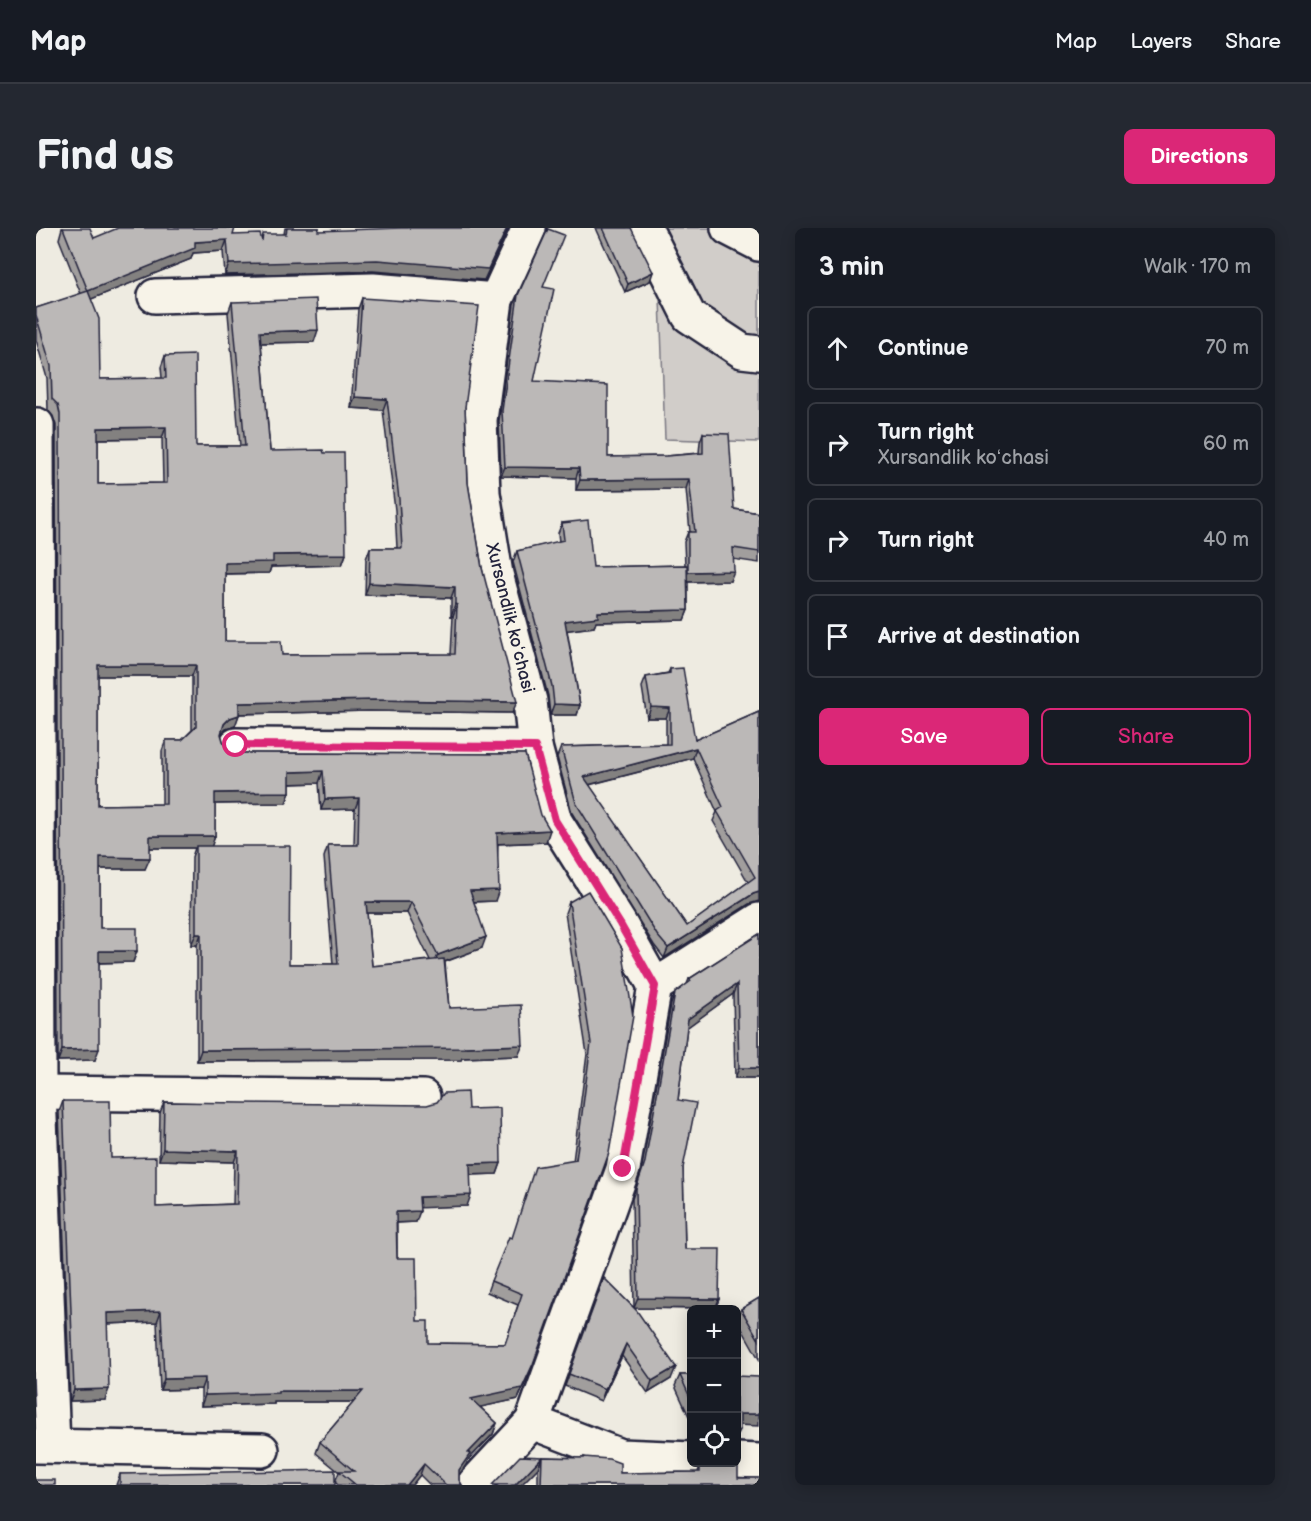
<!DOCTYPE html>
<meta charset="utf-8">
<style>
:root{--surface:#171b24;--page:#242831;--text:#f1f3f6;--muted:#9ea1a6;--line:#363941;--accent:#db2777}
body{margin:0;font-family:"Balsamiq Sans",sans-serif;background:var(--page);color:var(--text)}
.controls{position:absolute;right:18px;bottom:18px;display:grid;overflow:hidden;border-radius:9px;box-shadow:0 3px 15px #0003}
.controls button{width:54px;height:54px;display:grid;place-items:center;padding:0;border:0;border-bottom:2px solid var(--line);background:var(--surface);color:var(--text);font:30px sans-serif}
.stop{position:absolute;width:18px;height:18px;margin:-14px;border:4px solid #db2777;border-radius:50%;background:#fff}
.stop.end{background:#db2777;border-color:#fff;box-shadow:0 2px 6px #0008}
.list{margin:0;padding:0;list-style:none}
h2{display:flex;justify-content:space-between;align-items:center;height:78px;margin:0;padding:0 24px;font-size:26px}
h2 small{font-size:20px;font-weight:400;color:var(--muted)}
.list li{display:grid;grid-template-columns:39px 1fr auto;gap:18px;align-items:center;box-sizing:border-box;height:84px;margin:0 12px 12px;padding:0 12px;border:2px solid var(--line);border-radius:9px}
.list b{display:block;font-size:22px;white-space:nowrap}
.list p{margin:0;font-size:20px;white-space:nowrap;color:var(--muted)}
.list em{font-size:20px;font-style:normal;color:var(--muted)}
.actions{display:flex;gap:12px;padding:18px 24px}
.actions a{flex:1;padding:14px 0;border:2px solid var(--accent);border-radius:9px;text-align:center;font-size:21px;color:var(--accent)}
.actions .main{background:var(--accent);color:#fff}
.icon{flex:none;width:33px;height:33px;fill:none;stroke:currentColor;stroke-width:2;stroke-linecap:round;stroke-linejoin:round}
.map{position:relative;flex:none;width:723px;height:1257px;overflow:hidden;border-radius:9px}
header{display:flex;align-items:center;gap:36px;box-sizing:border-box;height:84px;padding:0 30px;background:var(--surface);border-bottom:2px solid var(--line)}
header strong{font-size:28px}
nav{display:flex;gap:33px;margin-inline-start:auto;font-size:21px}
.intro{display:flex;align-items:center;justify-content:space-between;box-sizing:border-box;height:144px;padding:0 36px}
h1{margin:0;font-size:42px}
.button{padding:15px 27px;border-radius:9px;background:var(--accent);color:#fff;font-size:21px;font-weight:700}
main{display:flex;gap:36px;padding:0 36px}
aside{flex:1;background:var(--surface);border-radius:9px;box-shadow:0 3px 15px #0003}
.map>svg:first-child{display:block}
.green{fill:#d1cdc9;stroke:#7a7882;stroke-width:1.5}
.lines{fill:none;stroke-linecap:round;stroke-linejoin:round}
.minor-casing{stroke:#22223b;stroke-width:38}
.minor{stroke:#f7f3e8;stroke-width:33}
.wall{fill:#a19e9d;stroke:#22223b;stroke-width:1.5;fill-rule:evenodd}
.shaded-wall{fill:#838180;stroke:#22223b;stroke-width:1.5}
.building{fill:#bbb8b7;stroke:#22223b;stroke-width:1.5;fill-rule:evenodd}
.route{stroke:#db2777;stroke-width:8}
.labels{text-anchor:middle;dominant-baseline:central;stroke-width:5;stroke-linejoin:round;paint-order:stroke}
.street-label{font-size:18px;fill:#22223b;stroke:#f7f3e8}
</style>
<header>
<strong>Map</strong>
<nav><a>Map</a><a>Layers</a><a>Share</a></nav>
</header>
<div class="intro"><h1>Find us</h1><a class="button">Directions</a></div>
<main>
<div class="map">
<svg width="723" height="1257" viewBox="0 0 723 1257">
<rect width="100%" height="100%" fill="#eeebe1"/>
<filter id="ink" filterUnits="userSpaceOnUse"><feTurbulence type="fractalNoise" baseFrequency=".0167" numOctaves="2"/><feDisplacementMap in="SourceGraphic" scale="12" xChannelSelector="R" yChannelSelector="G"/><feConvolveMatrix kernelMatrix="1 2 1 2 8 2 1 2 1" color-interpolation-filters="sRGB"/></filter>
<g filter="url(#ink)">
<polygon class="green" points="610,0 723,0 723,214 629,211 624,70 641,63"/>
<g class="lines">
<defs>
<g id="minor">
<polyline points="493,0 460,72 444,192 447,265 460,346 494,473 499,519 519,593 584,696 619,758"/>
<polyline points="609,0 653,88 706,123 723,125"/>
<polyline points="692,0 723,16"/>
<polyline points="119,68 337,62 460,72"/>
<polyline points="1,197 3,865 17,1218"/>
<polyline points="200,517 499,519"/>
<polyline points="3,865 387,869"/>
<polyline points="496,1194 584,1228 656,1231"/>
<polyline points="0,1218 226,1222"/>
<polyline points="700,1232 723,1233"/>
<polyline points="437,1257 496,1194 587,941 619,758 723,692"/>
</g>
</defs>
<use href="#minor" class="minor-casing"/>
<use href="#minor" class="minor"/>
</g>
<g class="wall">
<path d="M 26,0 L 58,10 L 197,7 L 225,12 L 248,6 L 249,0 L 283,0 L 282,3 L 448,52 L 337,43 L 189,47 L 187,23 L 157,25 L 155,31 L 55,71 L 64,151 L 126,150 L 125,139 L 129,128 L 160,218 L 204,218 L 192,85 L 196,74 L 278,114 L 225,115 L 234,223 L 310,326 L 306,337 L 235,339 L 233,345 L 189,346 L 189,413 L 246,427 L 415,426 L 417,388 L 415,388 L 415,370 L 329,367 L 330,331 L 334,320 L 361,320 L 359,282 L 347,182 L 315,180 L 322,81 L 326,70 L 429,179 L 432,255 L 446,340 L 476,485 L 333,483 L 203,486 L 199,498 L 190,501 L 185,506 L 188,516 L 194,522 L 204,525 L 489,526 L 510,614 L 462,616 L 459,673 L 438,674 L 446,720 L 409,734 L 413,780 L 482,828 L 426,830 L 425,832 L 161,833 L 161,717 L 155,717 L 156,629 L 159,620 L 114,620 L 109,641 L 64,641 L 64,700 L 101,723 L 97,734 L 63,735 L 59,832 L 22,833 L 20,197 L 17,188 L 12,182 L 11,150 L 0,112 L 0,80 L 45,66 L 23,11 ZM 126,210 L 127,255 L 62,256 L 62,211 ZM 62,448 L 156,448 L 156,502 L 146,512 L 130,512 L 126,523 L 126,576 L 62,577 ZM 283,555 L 285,582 L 319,581 L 318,617 L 292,617 L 288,629 L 297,736 L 253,736 L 175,618 L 179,608 L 179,576 L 250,575 L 254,564 L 254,556 ZM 331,685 L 371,685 L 394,732 L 336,738 Z"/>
<polygon points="560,0 595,0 614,53 589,64"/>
<polygon points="507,59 498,153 572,229 630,228 663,225 664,214 667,205 698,281 723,285 723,335 697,331 694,353 652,354 652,382 648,392 560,394 558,399 531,402 544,477 541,487 514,487 512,468 477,334 481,323 523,314 522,305 526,295 557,339 649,337 648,314 652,304 654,304 650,261 540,262 540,250 465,248 463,193 478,77 482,67"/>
<path d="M 634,441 L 659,512 L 723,484 L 723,673 L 713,676 L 628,730 L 618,717 L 536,585 L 521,529 L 525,519 L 630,516 L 630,490 L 611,490 L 606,459 L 610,449 L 632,445 ZM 657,530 L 681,584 L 677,593 L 712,654 L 651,698 L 553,557 Z"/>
<polygon points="533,674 586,720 493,1147 482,1171 444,1179 461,1195 457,1206 432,1232 430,1237 423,1247 423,1252 426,1257 394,1257 384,1247 376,1257 302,1257 299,1254 303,1244 280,1225 284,1214 318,1174 238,1174 238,1176 165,1178 165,1161 124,1162 121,1094 71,1096 69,1172 34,1173 23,884 27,873 75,930 120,979 197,976 198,934 123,932 124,885 128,874 432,881 465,935 461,946 434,947 431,978 383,979 380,994 361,995 361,1030 381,1093 392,1115 469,1116 482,1077 451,1064 455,1053 476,1010 537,933 551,826 529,685"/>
<polygon points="723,706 723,850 699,850 697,766 651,799 642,872 647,940 649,1021 683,1071 679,1081 598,1080 635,1151 612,1165 586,1128 565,1173 529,1158 568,1050 598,1080 596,971 605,944 635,776 639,765 651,756 653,751"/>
<polygon points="723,1070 723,1131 701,1092 705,1081"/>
<polygon points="644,1147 656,1147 656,1195 639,1158"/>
<polygon points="506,1229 548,1230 548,1229 584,1245 662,1244 664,1238 723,1257 502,1257 502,1240"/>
<polygon points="84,1246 299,1257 80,1257"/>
</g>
<g class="shaded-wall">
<polygon points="472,0 448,52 337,43 189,47 193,36"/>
<polygon points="191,12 187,23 157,25 155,31 48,74 52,63 159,14"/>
<polygon points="617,44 614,53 589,64 592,56"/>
<polygon points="282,102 278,114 220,115 224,104"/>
<polygon points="319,169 351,171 347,182 315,180"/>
<polygon points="130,199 126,210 58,211 62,200"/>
<polygon points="469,239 543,240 540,250 465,248"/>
<polygon points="653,251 650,261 540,262 544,252"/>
<polygon points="310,326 306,337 235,339 233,345 185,346 189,335 237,327"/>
<polygon points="698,343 694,353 649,354 652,344"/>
<polygon points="333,355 419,359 415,370 329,367"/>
<polygon points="419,376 421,377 417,388 415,388"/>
<polygon points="652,382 648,392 560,394 558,399 526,403 529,393 562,384"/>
<polygon points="62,437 160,437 156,448 58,448"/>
<polygon points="337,472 481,474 476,485 333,483 199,486 203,475"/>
<polygon points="518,476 544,477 541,487 514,487"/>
<polygon points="615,479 634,480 630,490 611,490"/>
<polygon points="203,487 199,498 190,501 184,507 188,496 194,490"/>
<polygon points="660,520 657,530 544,559 548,549"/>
<polygon points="287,543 283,555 250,556 254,544"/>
<polygon points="254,564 250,575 175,576 179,565"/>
<polygon points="323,570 319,581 285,582 289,571"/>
<polygon points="514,602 510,614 457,616 461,605"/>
<polygon points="114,608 179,608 175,620 110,620"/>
<polygon points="64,629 114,630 109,641 60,641"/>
<polygon points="463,662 459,673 430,674 434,663"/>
<polygon points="723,664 723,673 713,676 628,730 632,720 717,666"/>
<polygon points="330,674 375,674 371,685 326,685"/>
<polygon points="160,706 165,706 161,717 155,717"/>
<polygon points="450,709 446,720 397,738 402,727"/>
<polygon points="63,723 101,723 97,734 59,735"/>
<polygon points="701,756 697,766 649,801 652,791"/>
<polygon points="487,817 482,828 426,830 425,832 161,833 165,822 429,819"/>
<polygon points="63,821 59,832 22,833 26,822"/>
<polygon points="703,840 723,840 723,850 699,850"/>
<polygon points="127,921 202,923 198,934 123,932"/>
<polygon points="465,935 461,946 430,947 434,936"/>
<polygon points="435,967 431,978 379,980 383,969"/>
<polygon points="384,983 380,994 356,995 360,984"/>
<polygon points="602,1070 683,1071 679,1081 598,1080"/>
<polygon points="125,1083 121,1094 67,1096 71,1085"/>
<polygon points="590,1116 586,1128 565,1173 569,1161"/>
<polygon points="497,1136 482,1171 431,1182 435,1171"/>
<polygon points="640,1139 635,1151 612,1165 616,1153"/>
<polygon points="169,1150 165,1161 124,1162 128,1151"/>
<polygon points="73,1161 69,1172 34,1173 38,1162"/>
<polygon points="242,1163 327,1163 323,1174 238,1174 238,1176 165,1178 169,1167"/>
<polygon points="704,1186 723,1186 723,1198 700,1197"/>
<polygon points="461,1195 457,1206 432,1232 430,1237 419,1253 423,1242 432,1225"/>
<polygon points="704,1202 700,1211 700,1203"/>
<polygon points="506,1229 502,1240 485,1257 479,1257"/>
<polygon points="388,1236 384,1247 376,1257 371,1257"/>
</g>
<g class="building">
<polygon points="27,0 54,0 58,10 82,0 199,0 197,7 224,6 226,13 227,6 250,6 251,0 283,0 282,3 365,0 471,0 452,41 341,32 193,36 191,12 159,14 159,20 52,63"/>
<polygon points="567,0 595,0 617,44 592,56"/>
<polygon points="512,1 528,7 507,59 518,61 498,153 572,157 572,229 630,228 667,225 667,205 693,206 698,281 723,285 723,324 697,320 698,343 652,344 652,304 659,304 653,251 544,252 543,240 469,239 466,183 482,67"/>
<path d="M 52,63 L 63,91 L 64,151 L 130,150 L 129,128 L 159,127 L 160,218 L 209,218 L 196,74 L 280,71 L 282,102 L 224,104 L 234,223 L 287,222 L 288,225 L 308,225 L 310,326 L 237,327 L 237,334 L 189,335 L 189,413 L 245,413 L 246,427 L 419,426 L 421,377 L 419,376 L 419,359 L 333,355 L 334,320 L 366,320 L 363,271 L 351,171 L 319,169 L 326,70 L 443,78 L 429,179 L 432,255 L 446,340 L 481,474 L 337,472 L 203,475 L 203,487 L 194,490 L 188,496 L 185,506 L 188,516 L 194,522 L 204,525 L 489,526 L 505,587 L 514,602 L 461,605 L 463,662 L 434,663 L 450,709 L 402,727 L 375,674 L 330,674 L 336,738 L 408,731 L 413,780 L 485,777 L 487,817 L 429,819 L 430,820 L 165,822 L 165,706 L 160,706 L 160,618 L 254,618 L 253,736 L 302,736 L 292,617 L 322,617 L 323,570 L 289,571 L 287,543 L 254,544 L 254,564 L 179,565 L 179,608 L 114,608 L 114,630 L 64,629 L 64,700 L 101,700 L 101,723 L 63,723 L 63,821 L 26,822 L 24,186 L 22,177 L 16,171 L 15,138 L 0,87 L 0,80 ZM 130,199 L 131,255 L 62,256 L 62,200 ZM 62,437 L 160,437 L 160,499 L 146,512 L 130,512 L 130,576 L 62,577 Z"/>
<polygon points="552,292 557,339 651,337 652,382 562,384 562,389 529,393 544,477 518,476 516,458 481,323 528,312 526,295"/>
<path d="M 647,440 L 659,512 L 723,484 L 723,664 L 717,666 L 632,720 L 621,707 L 540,575 L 525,519 L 634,516 L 634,480 L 615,479 L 610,449 L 634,445 L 634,441 ZM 660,520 L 687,579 L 681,583 L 719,649 L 651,698 L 548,549 Z"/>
<polygon points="552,663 586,720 597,788 573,925 497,1136 486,1160 435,1171 461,1195 432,1225 434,1226 423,1242 423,1252 426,1257 410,1257 388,1236 371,1257 320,1257 303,1243 318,1243 284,1214 327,1163 242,1163 242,1165 169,1167 169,1150 128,1151 125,1083 71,1085 73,1161 38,1162 27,873 74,873 75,930 120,929 120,979 201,976 202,923 127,921 128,874 391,877 401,874 408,865 431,864 432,881 464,880 465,935 434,936 435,967 383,969 384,983 360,984 361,1030 380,1030 381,1093 392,1093 392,1115 469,1116 486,1066 455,1053 473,1009 476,1010 499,939 540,932 555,815 533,674"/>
<polygon points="723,706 723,840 703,840 701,756 652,791 642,872 660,875 647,940 649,1021 684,1021 683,1071 602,1070 600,961 609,934 639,765 655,753 653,751"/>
<polygon points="568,1050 601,1083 640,1139 616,1153 590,1116 569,1161 533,1146"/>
<polygon points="723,1070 723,1112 705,1081"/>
<polygon points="644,1147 656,1147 656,1174"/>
<polygon points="700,1148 723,1149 723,1186 704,1186 704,1202 700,1203"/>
<polygon points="484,1228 506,1229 479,1257 456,1257"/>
<polygon points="506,1229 548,1230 548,1229 573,1231 584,1235 584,1245 664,1244 664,1238 669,1236 671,1234 692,1234 694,1236 702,1239 702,1250 723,1250 723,1257 505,1257"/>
<polygon points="299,1242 299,1257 84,1257 84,1246"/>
<rect x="0" y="1252" width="19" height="5"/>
</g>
</g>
<g class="lines" filter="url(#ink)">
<polyline class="route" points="200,517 499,519 519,592 584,696 619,758 587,941"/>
</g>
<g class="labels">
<g class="street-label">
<text transform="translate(474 390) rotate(76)">Xursandlik koʻchasi</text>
</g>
</g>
</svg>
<div class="controls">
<button>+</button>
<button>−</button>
<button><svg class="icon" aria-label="locate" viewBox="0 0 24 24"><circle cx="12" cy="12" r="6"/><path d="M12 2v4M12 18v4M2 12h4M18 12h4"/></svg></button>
</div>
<div class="stop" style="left:200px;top:517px"></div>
<div class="stop end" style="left:587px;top:941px"></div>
</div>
<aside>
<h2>3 min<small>Walk · 170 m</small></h2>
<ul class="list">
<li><svg class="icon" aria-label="ahead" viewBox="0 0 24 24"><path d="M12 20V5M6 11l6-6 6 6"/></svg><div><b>Continue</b></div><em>70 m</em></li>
<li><svg class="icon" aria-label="right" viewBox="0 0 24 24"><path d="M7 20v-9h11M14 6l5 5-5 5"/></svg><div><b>Turn right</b><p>Xursandlik koʻchasi</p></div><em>60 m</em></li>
<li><svg class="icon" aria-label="right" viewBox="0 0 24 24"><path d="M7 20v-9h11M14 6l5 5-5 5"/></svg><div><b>Turn right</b></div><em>40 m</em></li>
<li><svg class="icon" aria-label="arrive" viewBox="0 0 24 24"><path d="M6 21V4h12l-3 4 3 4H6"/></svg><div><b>Arrive at destination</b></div></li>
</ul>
<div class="actions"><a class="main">Save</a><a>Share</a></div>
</aside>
</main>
